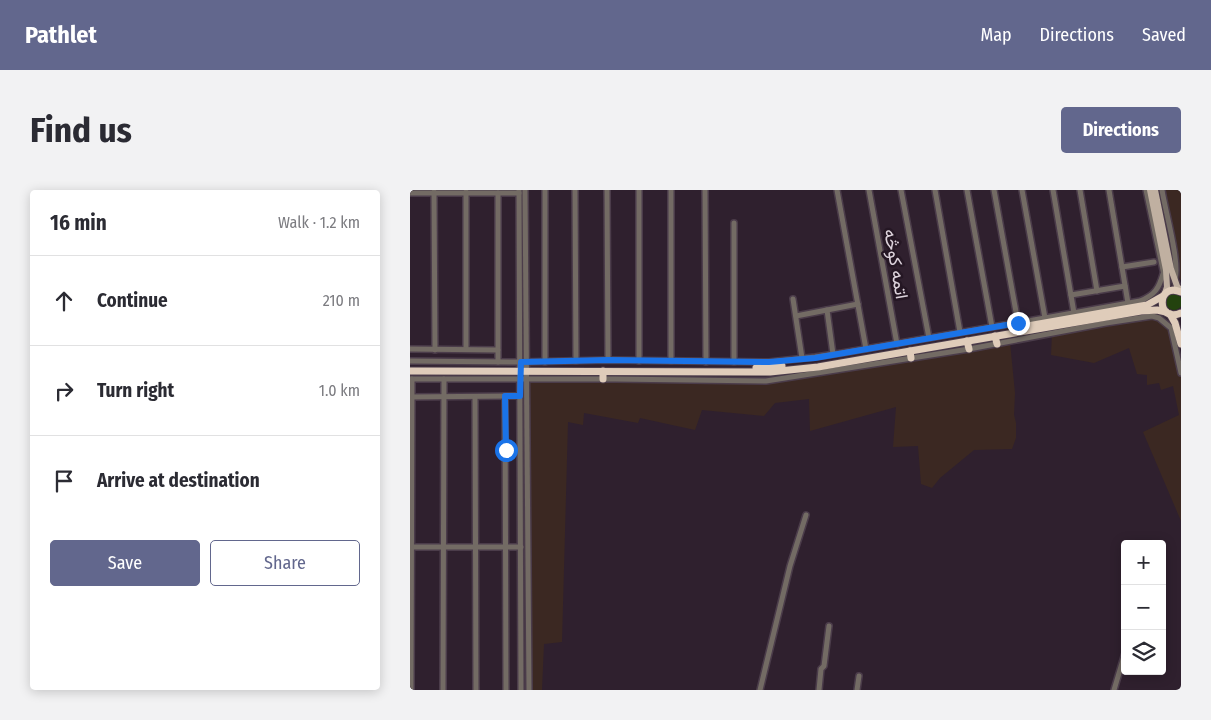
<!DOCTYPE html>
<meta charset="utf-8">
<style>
:root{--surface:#fff;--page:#f2f2f3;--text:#2b2b33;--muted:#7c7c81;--line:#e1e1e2;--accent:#62678d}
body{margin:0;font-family:"Fira Sans Condensed",Vazirmatn,sans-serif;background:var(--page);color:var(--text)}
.controls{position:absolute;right:15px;bottom:15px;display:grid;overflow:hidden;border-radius:5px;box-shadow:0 2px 12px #0003}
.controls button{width:45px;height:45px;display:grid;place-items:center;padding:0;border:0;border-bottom:1px solid var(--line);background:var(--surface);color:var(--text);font:25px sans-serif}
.stop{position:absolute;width:15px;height:15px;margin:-11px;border:4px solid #1a73e8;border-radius:50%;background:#fff}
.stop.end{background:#1a73e8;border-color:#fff;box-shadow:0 1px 5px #0008}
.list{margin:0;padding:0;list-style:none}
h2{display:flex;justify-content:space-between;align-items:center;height:65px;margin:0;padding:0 20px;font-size:21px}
h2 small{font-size:16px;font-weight:400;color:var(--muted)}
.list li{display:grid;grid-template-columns:32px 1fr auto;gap:15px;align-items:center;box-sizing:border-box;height:90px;padding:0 20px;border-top:1px solid var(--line)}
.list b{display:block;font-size:19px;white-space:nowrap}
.list em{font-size:16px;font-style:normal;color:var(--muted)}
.actions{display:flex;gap:10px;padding:15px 20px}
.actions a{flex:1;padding:11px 0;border:1px solid var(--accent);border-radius:5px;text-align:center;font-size:18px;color:var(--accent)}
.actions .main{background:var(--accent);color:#fff}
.icon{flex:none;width:28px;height:28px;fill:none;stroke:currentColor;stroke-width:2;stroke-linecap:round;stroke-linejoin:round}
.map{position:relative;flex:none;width:771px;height:500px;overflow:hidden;border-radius:5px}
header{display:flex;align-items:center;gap:30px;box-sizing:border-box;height:70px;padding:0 25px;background:var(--accent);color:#fff}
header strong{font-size:24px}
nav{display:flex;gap:28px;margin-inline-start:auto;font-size:18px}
.intro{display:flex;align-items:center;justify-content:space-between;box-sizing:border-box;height:120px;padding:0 30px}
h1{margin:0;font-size:35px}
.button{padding:12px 22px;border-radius:5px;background:var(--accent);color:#fff;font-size:18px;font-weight:700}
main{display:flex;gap:30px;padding:0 30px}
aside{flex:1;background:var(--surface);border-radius:5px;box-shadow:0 2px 12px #0003}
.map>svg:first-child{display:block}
.commercial{fill:#3b2822}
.green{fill:#23420e}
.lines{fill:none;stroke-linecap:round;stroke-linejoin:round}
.minor-casing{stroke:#4b3c4a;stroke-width:8}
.major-casing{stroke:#4b3c4a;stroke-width:9}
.highway-casing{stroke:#4b3c4a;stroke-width:9}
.minor{stroke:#736b64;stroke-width:5}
.major{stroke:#c0b0a1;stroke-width:6}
.highway{stroke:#dfccba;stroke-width:7}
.route{stroke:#1a73e8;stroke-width:6}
.labels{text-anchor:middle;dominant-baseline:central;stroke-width:5;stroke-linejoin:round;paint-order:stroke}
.street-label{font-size:18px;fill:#dcd2db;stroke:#251724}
</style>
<header>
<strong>Pathlet</strong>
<nav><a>Map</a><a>Directions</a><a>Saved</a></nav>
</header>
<div class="intro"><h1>Find us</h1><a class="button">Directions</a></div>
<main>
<aside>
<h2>16 min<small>Walk · 1.2 km</small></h2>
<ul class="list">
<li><svg class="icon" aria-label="ahead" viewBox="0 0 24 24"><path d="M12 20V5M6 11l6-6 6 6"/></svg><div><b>Continue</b></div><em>210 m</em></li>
<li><svg class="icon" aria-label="right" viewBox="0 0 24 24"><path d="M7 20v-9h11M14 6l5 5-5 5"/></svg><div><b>Turn right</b></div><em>1.0 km</em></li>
<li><svg class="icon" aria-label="arrive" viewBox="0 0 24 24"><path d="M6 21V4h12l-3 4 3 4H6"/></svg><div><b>Arrive at destination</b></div></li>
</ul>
<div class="actions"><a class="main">Save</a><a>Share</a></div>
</aside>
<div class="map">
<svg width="771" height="500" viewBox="0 0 771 500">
<rect width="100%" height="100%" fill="#2f202e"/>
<g class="commercial">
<polygon points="752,0 771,0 771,90 766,85"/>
<polygon points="742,126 761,138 771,183 771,331 733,242 769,225 763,196 751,200 749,193 737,195 737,185 727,184 719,158 684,173 641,165 642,143"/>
<polygon points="600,152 605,203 604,225 606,233 606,248 602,259 564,260 530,288 522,298 511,294 508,256 483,257 486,217 400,241 399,209 365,213 354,226 292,220 285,240 230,228 228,233 174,223 173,235 158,232 152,452 134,454 132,500 119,500 116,189 356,191"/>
</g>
<circle class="green" cx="764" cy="112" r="8"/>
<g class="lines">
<defs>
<g id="minor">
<polyline points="109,0 111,500"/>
<polyline points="115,0 119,500"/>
<polyline points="165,0 166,171"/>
<polyline points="197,0 198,170"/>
<polyline points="229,0 229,171"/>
<polyline points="261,0 261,171"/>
<polyline points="295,0 296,172"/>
<polyline points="427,0 456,159"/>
<polyline points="459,0 487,154"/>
<polyline points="491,0 519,148"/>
<polyline points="525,0 550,142"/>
<polyline points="557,0 582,137"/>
<polyline points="584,0 608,133"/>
<polyline points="612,0 635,128"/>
<polyline points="643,0 664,123"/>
<polyline points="670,0 687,101"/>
<polyline points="699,0 718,113"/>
<polyline points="736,0 754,85"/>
<path d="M 752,0 C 755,20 770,72 765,89"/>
<polyline points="24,2 25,160"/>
<polyline points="56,2 56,159"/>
<polyline points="0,3 109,3"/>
<polyline points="88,3 88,172"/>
<polyline points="324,33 324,172"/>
<polyline points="712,77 744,72"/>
<polyline points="661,105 715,96"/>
<polyline points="383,109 392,168"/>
<polyline points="417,120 423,164"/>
<polyline points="386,126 448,114"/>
<polyline points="0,159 88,160"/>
<path d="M 0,171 L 111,172 L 198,170 L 359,172 L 405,167 L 432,163 L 635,128 L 730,111 C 745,105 749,98 753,84"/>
<polyline points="135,172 135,0"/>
<polyline points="0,189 205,189 356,191 559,159 696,133 742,126 749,128 761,138 771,183"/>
<polyline points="95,206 96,500"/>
<polyline points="0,207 110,206"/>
<polyline points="65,207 66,500"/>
<polyline points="3,357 111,357"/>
<polyline points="1,500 2,189"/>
<polyline points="33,500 34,189"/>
<polyline points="350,500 380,376 396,325"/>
<polyline points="409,500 411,479 414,476 419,436"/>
<polyline points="447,500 449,486"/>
<polyline points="704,500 715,463"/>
</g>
<g id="major">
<polyline points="740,0 756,80 757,97 755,103"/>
<polyline points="745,0 761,79 767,96 771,101"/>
</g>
<g id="highway">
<path d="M 771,102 C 746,91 746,134 771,123"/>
<polyline points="760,124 765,133 771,154"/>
<polyline points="612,137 737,115 753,106"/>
<polyline points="585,146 587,154"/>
<polyline points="557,151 559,159"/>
<polyline points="500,161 501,168"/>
<polyline points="346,178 372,176"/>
<polyline points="0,181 360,182 408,177 731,121 747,120 756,122"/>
<polyline points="193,189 193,181"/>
</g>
</defs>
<use href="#minor" class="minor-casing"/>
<use href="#major" class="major-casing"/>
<use href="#highway" class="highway-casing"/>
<use href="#minor" class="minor"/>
<use href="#major" class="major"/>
<use href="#highway" class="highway"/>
</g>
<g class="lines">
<polyline class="route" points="96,260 95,206 110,206 111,172 198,170 359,172 405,168 608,133"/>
</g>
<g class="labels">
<g class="street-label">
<text transform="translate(486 74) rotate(80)">اتمه کوڅه</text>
</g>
</g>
</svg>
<div class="controls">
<button>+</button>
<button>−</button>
<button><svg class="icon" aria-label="layers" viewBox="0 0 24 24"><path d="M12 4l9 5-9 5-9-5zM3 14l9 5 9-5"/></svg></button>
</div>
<div class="stop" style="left:96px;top:260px"></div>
<div class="stop end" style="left:608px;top:133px"></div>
</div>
</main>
